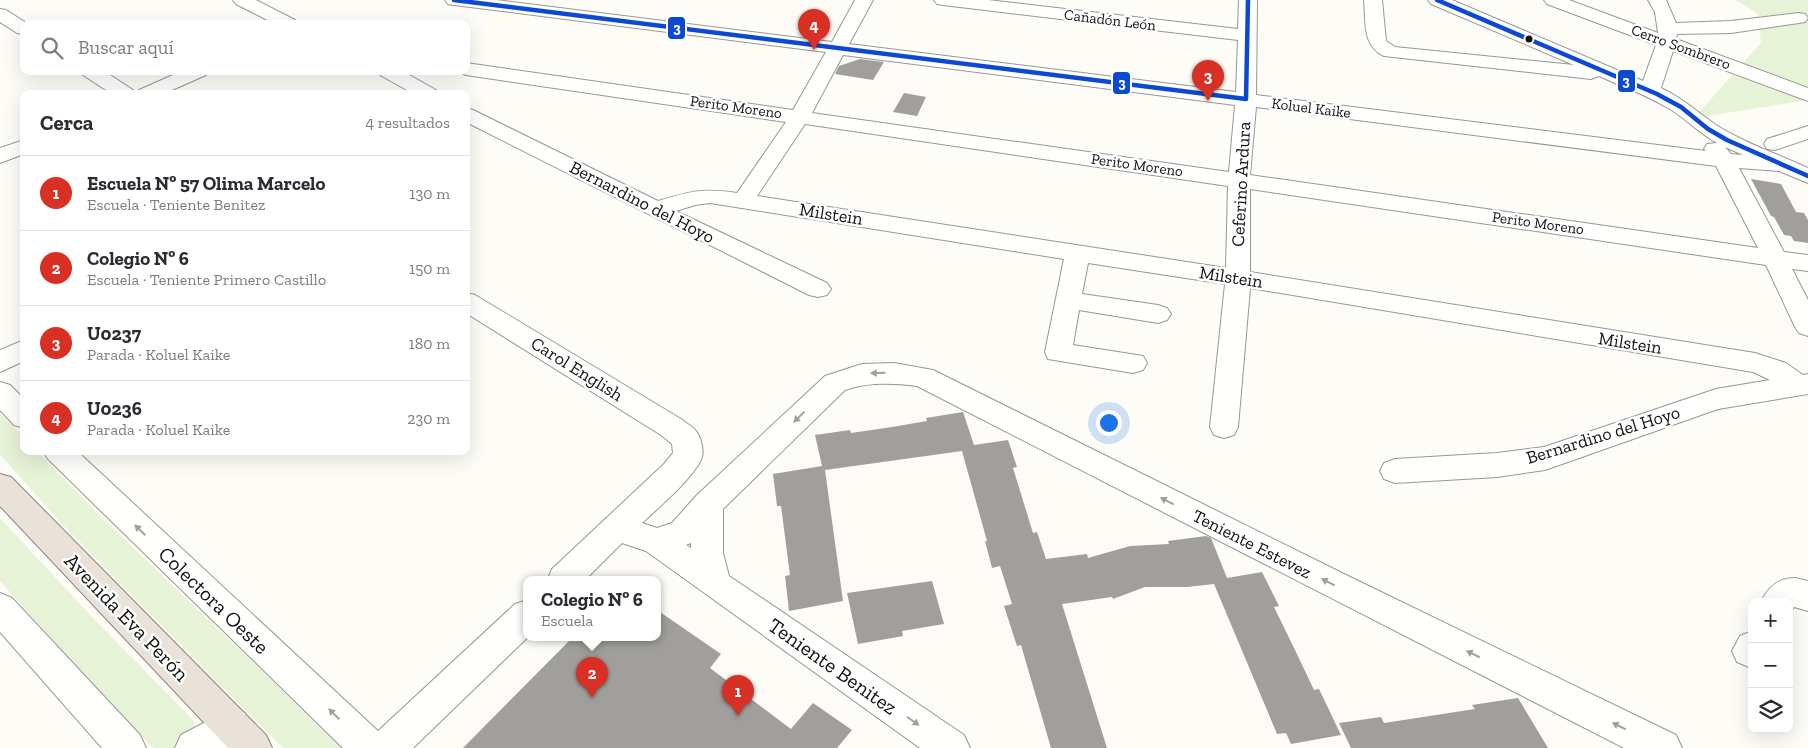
<!DOCTYPE html>
<html lang="es">
<meta charset="utf-8">
<style>
:root{--surface:#fff;--page:#f2f2f3;--text:#2b2b33;--muted:#7c7c81;--line:#e1e1e2;--accent:#d93025}
body{margin:0;font-family:"Zilla Slab",serif;background:var(--page);color:var(--text)}
.controls{position:absolute;right:15px;bottom:15px;display:grid;overflow:hidden;border-radius:10px;box-shadow:0 5px 20px #0002}
.controls button{width:45px;height:45px;display:grid;place-items:center;padding:0;border:0;border-bottom:1px solid var(--line);background:var(--surface);color:var(--text);font:25px sans-serif}
.you{position:absolute;left:1108px;top:422px;width:18px;height:18px;margin:-12px;border:4px solid #fff;border-radius:50%;background:#1a73e8;box-shadow:0 0 0 8px #1a73e833}
.badge{display:grid;place-items:center;width:32px;height:32px;border-radius:50%;background:var(--accent);color:#fff;font-size:16px;font-weight:700}
.pin{position:absolute;translate:-50% -41px;filter:drop-shadow(0 1px 2px #0008)}
.pin::after{content:'';position:absolute;top:26px;width:18px;height:15px;background:inherit;clip-path:polygon(0 0,100% 0,50% 100%)}
.popup{position:absolute;left:523px;top:576px;width:138px;height:65px;box-sizing:border-box;display:grid;place-content:center;border-radius:10px;background:var(--surface);filter:drop-shadow(0 1px 4px #0005);font-size:16px;white-space:nowrap;color:var(--muted)}
.popup b{font-size:19px;color:var(--text)}
.popup::after{content:'';position:absolute;left:50%;top:100%;margin-left:-10px;border:10px solid transparent;border-top-color:var(--surface)}
.list{margin:0;padding:0;list-style:none}
h2{display:flex;justify-content:space-between;align-items:center;height:65px;margin:0;padding:0 20px;font-size:21px}
h2 small{font-size:16px;font-weight:400;color:var(--muted)}
.list li{display:grid;grid-template-columns:32px 1fr auto;gap:15px;align-items:center;box-sizing:border-box;height:75px;padding:0 20px;border-top:1px solid var(--line)}
.list b{display:block;font-size:19px;white-space:nowrap}
.list p{margin:0;font-size:16px;white-space:nowrap;color:var(--muted)}
.list em{font-size:16px;font-style:normal;color:var(--muted)}
.icon{flex:none;width:28px;height:28px;fill:none;stroke:currentColor;stroke-width:2;stroke-linecap:round;stroke-linejoin:round}
.map{position:relative;flex:none;width:1808px;height:748px;overflow:hidden}
.search{position:absolute;background:var(--surface);box-shadow:0 5px 20px #0002;left:20px;top:20px;width:450px;height:55px;display:flex;align-items:center;gap:12px;box-sizing:border-box;padding:0 18px;border-radius:10px;color:var(--muted);font-size:19px}
.panel{position:absolute;background:var(--surface);box-shadow:0 5px 20px #0002;left:20px;top:90px;width:450px;height:365px;border-radius:10px}
.map>svg:first-child{display:block}
.green{fill:#e7f3d7}
.building{fill:#a19f9c}
.lines{fill:none;stroke-linecap:round;stroke-linejoin:round}
.minor-casing{stroke:#979795;stroke-width:2}
.highway-casing{stroke:#858482;stroke-width:2}
.minor{fill:#fffffe;fill-rule:evenodd}
.highway{fill:#eae1d8;fill-rule:evenodd}
.bus-1-casing{stroke:#fff;stroke-width:7}
.bus-1{stroke:#0d49d0;stroke-width:4.5}
.oneway{fill:#a0a09f}
.bus-dot{fill:#111;stroke:#fff;stroke-width:2}
.labels{text-anchor:middle;dominant-baseline:central;stroke-width:5;stroke-linejoin:round;paint-order:stroke}
.far-street-label{font-size:15px;fill:#111;stroke:#fff}
.street-label{font-size:18px;fill:#111;stroke:#fff}
.near-street-label{font-size:21px;fill:#111;stroke:#fff}
.line-badge{stroke:#fff;stroke-width:2}
.badge-label{font-size:14px;text-anchor:middle;font-weight:bold;fill:#fff}
</style>
<div class="map">
<svg width="1808" height="748" viewBox="0 0 1808 748">
<rect width="100%" height="100%" fill="#fdfcf7"/>
<g class="green">
<polygon points="1736,0 1808,0 1808,100 1694,118 1761,43 1758,14"/>
<polygon points="0,413 24,437 24,451 37,451 95,511 342,748 283,748 63,525 2,457 0,454"/>
<polygon points="0,518 91,616 194,721 194,733 181,748 153,748 107,701 0,581"/>
</g>
<g class="building">
<polygon points="860,59 884,62 873,80 835,74 839,66"/>
<polygon points="904,93 926,97 917,116 893,112"/>
<polygon points="1751,179 1781,184 1796,212 1804,213 1808,220 1808,243 1794,241 1791,236 1784,235 1774,217 1771,216"/>
<polygon points="963,412 974,445 1008,440 1017,467 1013,468 1033,533 1037,532 1046,559 1087,554 1088,558 1130,546 1169,544 1168,541 1206,536 1211,538 1227,578 1262,572 1279,606 1274,607 1295,650 1314,690 1319,689 1341,735 1291,744 1286,733 1277,734 1214,584 1187,587 1145,587 1113,599 1112,597 1062,604 1107,748 1051,748 1021,645 1017,646 1004,606 1012,604 1000,566 992,568 985,541 987,541 962,451 825,470 843,601 789,611 785,576 790,575 781,506 777,506 773,474 822,466 815,435 850,430 851,433 892,427 927,421 926,418"/>
<polygon points="932,581 944,624 902,631 903,636 858,644 847,593"/>
<polygon points="657,610 721,654 710,668 791,729 813,703 852,730 837,748 463,748 573,637 657,637"/>
<polygon points="1518,698 1548,748 1351,748 1339,723 1381,717 1384,723 1475,709 1472,705"/>
</g>
<g class="lines">
<defs>
<g id="minor">
<polygon points="233,0 256,0 295,20 298,24 275,24 236,4"/>
<path d="M 445,0 L 496,0 L 832,42 L 855,0 L 873,0 L 849,44 L 1236,92 L 1238,40 L 943,5 L 937,4 L 934,0 L 988,0 L 1238,29 L 1239,0 L 1257,0 L 1256,95 L 1706,151 L 1704,149 L 1707,144 L 1717,143 C 1701,134 1688,121 1673,111 C 1650,96 1623,87 1599,76 L 1591,79 L 1384,56 C 1362,46 1366,22 1364,0 L 1382,0 L 1386,41 L 1395,47 L 1574,65 L 1431,4 L 1428,0 L 1452,0 L 1643,81 L 1656,45 L 1547,4 L 1544,0 L 1569,0 L 1658,33 L 1655,12 L 1648,0 L 1666,0 L 1676,23 L 1731,21 L 1799,13 L 1805,14 L 1808,18 L 1805,22 L 1799,23 L 1731,33 L 1677,34 L 1676,39 L 1808,88 L 1808,101 L 1673,51 L 1661,88 C 1683,98 1697,112 1716,125 C 1744,143 1778,154 1808,168 L 1808,183 L 1779,171 L 1739,168 L 1784,252 L 1808,255 L 1808,271 L 1792,269 L 1808,300 L 1808,336 L 1799,333 L 1795,327 L 1766,265 L 1250,189 L 1250,272 L 1755,353 L 1786,363 L 1803,375 L 1808,374 L 1808,394 L 1718,409 L 1545,470 L 1497,477 L 1395,483 L 1384,479 L 1380,471 L 1384,463 L 1395,459 L 1497,453 L 1544,447 L 1716,389 L 1770,380 L 1753,372 L 1250,288 L 1238,427 L 1234,435 L 1224,438 L 1214,435 L 1210,427 L 1225,284 L 1088,263 L 1082,294 L 1158,305 L 1167,308 L 1171,314 L 1167,320 L 1158,323 L 1079,310 L 1073,345 L 1143,356 L 1147,363 L 1143,370 L 1133,373 L 1048,359 L 1045,352 L 1064,259 L 710,203 L 695,205 L 676,211 L 827,283 L 831,289 L 827,295 L 818,297 L 809,295 L 466,122 L 466,108 L 473,110 L 658,201 C 691,191 702,188 737,193 L 786,122 L 466,75 L 458,71 L 466,71 L 466,63 L 793,110 L 826,52 L 454,5 L 448,4 ZM 843,55 L 1235,105 L 1229,172 L 812,113 ZM 1256,107 L 1716,166 L 1758,248 L 1250,175 ZM 805,124 L 1228,186 L 1226,268 L 757,196 ZM 1725,147 L 1743,155 L 1731,154 Z"/>
<polygon points="0,9 6,10 28,24 24,24 24,34 17,33 0,22"/>
<polygon points="80,71 104,71 133,90 136,94 112,94 83,75"/>
<polygon points="182,71 209,71 206,75 163,94 136,94 139,90"/>
<polygon points="377,71 402,71 436,90 439,94 414,94 380,75"/>
<polygon points="1808,126 1808,139 1775,150 1767,149 1764,144 1767,139"/>
<polygon points="24,140 24,154 0,163 0,148"/>
<path d="M 466,293 L 475,295 L 681,419 C 686,423 693,427 696,431 C 701,437 704,451 702,457 C 696,476 657,509 642,523 L 657,528 L 672,523 L 696,496 L 825,376 L 862,364 L 894,363 L 933,370 L 1346,575 L 1676,735 L 1682,748 L 1624,748 L 917,386 C 892,383 869,382 845,390 L 723,509 L 723,553 L 729,576 L 964,735 L 970,748 L 920,748 L 646,551 L 622,543 L 586,579 L 548,579 L 552,569 L 664,464 L 673,453 L 672,444 L 661,435 L 466,313 ZM 691,543 L 691,548 L 686,545 Z"/>
<polygon points="24,340 24,361 0,372 0,350"/>
<polygon points="0,382 10,385 24,399 24,428 14,425 0,410"/>
<polygon points="43,451 77,451 378,731 515,604 527,600 528,637 413,748 343,748 48,459"/>
<path d="M 1795,578 L 1808,581 L 1808,611 L 1794,607 L 1789,613 L 1789,602 L 1761,602 C 1768,587 1778,578 1795,578 Z"/>
<polygon points="0,593 12,598 140,735 146,748 102,748 0,632"/>
<polygon points="1752,631 1752,666 1749,667 1737,662 1732,651 1740,636"/>
<polygon points="232,708 245,713 250,726 245,739 229,748 175,748 181,735"/>
</g>
<polygon id="highway" points="0,474 11,477 266,735 272,748 228,748 0,506"/>
</defs>
<use href="#minor" class="minor-casing"/>
<use href="#highway" class="highway-casing"/>
<use href="#minor" class="minor"/>
<use href="#highway" class="highway"/>
<defs>
<g id="bus-1">
<polyline points="454,0 1246,99 1248,0"/>
<polyline points="1437,0 1657,94 1681,107 1708,129 1727,140 1808,176"/>
</g>
</defs>
<use href="#bus-1" class="bus-1-casing"/>
<use href="#bus-1" class="bus-1"/>
</g>
<defs><path id="oneway-solid" d="M-6-.8H1V-3.2L6.5 0L1 3.2V.8H-6Z" transform="scale(1.25)"/></defs>
<g class="oneway">
<use href="#oneway-solid" transform="translate(878 373) rotate(179)"/>
<use href="#oneway-solid" transform="translate(799 417) rotate(136)"/>
<use href="#oneway-solid" transform="translate(1167 501) rotate(-153)"/>
<use href="#oneway-solid" transform="translate(140 530) rotate(-136)"/>
<use href="#oneway-solid" transform="translate(1328 582) rotate(-153)"/>
<use href="#oneway-solid" transform="translate(1473 654) rotate(-154)"/>
<use href="#oneway-solid" transform="translate(334 714) rotate(-136)"/>
<use href="#oneway-solid" transform="translate(913 721) rotate(35)"/>
<use href="#oneway-solid" transform="translate(1619 726) rotate(-154)"/>
</g>
<circle class="bus-dot" cx="1529" cy="39" r="4.5"/>
<g class="labels">
<g class="far-street-label">
<text transform="translate(1110 20) rotate(7)">Cañadón León</text>
<text transform="translate(1681 47) rotate(20)">Cerro Sombrero</text>
<text transform="translate(736 107) rotate(8)">Perito Moreno</text>
<text transform="translate(1311 108) rotate(7)">Koluel Kaike</text>
<text transform="translate(1137 165) rotate(8)">Perito Moreno</text>
<text transform="translate(1538 223) rotate(8)">Perito Moreno</text>
</g>
<g class="street-label">
<text transform="translate(1241 184) rotate(-87)">Ceferino Ardura</text>
<text transform="translate(642 202) rotate(27)">Bernardino del Hoyo</text>
<text transform="translate(831 214) rotate(9)">Milstein</text>
<text transform="translate(1231 277) rotate(9)">Milstein</text>
<text transform="translate(1630 343) rotate(9)">Milstein</text>
<text transform="translate(577 369) rotate(32)">Carol English</text>
<text transform="translate(1603 435) rotate(-17)">Bernardino del Hoyo</text>
<text transform="translate(1252 544) rotate(27)">Teniente Estevez</text>
</g>
<g class="near-street-label">
<text transform="translate(214 600) rotate(44)">Colectora Oeste</text>
<text transform="translate(127 617) rotate(46)">Avenida Eva Perón</text>
<text transform="translate(833 666) rotate(35)">Teniente Benitez</text>
</g>
</g>
<g class="line-badge">
<rect x="667" y="16" width="19" height="24" rx="5" fill="#0d49d0"/>
<rect x="1617" y="69" width="19" height="24" rx="5" fill="#0d49d0"/>
<rect x="1112" y="71" width="19" height="24" rx="5" fill="#0d49d0"/>
</g>
<g class="badge-label">
<text x="677" y="33">3</text>
<text x="1626" y="86">3</text>
<text x="1122" y="88">3</text>
</g>
</svg>
<div class="controls">
<button>+</button>
<button>−</button>
<button><svg class="icon" aria-label="layers" viewBox="0 0 24 24"><path d="M12 4l9 5-9 5-9-5zM3 14l9 5 9-5"/></svg></button>
</div>
<div class="you"></div>
<div class="pin badge" style="left:738px;top:716px">1</div>
<div class="pin badge" style="left:592px;top:698px">2</div>
<div class="popup"><b>Colegio Nº 6</b>Escuela</div>
<div class="pin badge" style="left:1208px;top:101px">3</div>
<div class="pin badge" style="left:814px;top:50px">4</div>
<div class="search"><svg class="icon" aria-label="search" viewBox="0 0 24 24"><circle cx="10" cy="10" r="6"/><path d="M15 15l6 6"/></svg>Buscar aquí</div>
<section class="panel">
<h2>Cerca<small>4 resultados</small></h2>
<ul class="list">
<li><span class="badge">1</span><div><b>Escuela Nº 57 Olima Marcelo</b><p>Escuela · Teniente Benitez</p></div><em>130 m</em></li>
<li><span class="badge">2</span><div><b>Colegio Nº 6</b><p>Escuela · Teniente Primero Castillo</p></div><em>150 m</em></li>
<li><span class="badge">3</span><div><b>U0237</b><p>Parada · Koluel Kaike</p></div><em>180 m</em></li>
<li><span class="badge">4</span><div><b>U0236</b><p>Parada · Koluel Kaike</p></div><em>230 m</em></li>
</ul>
</section>
</div>
